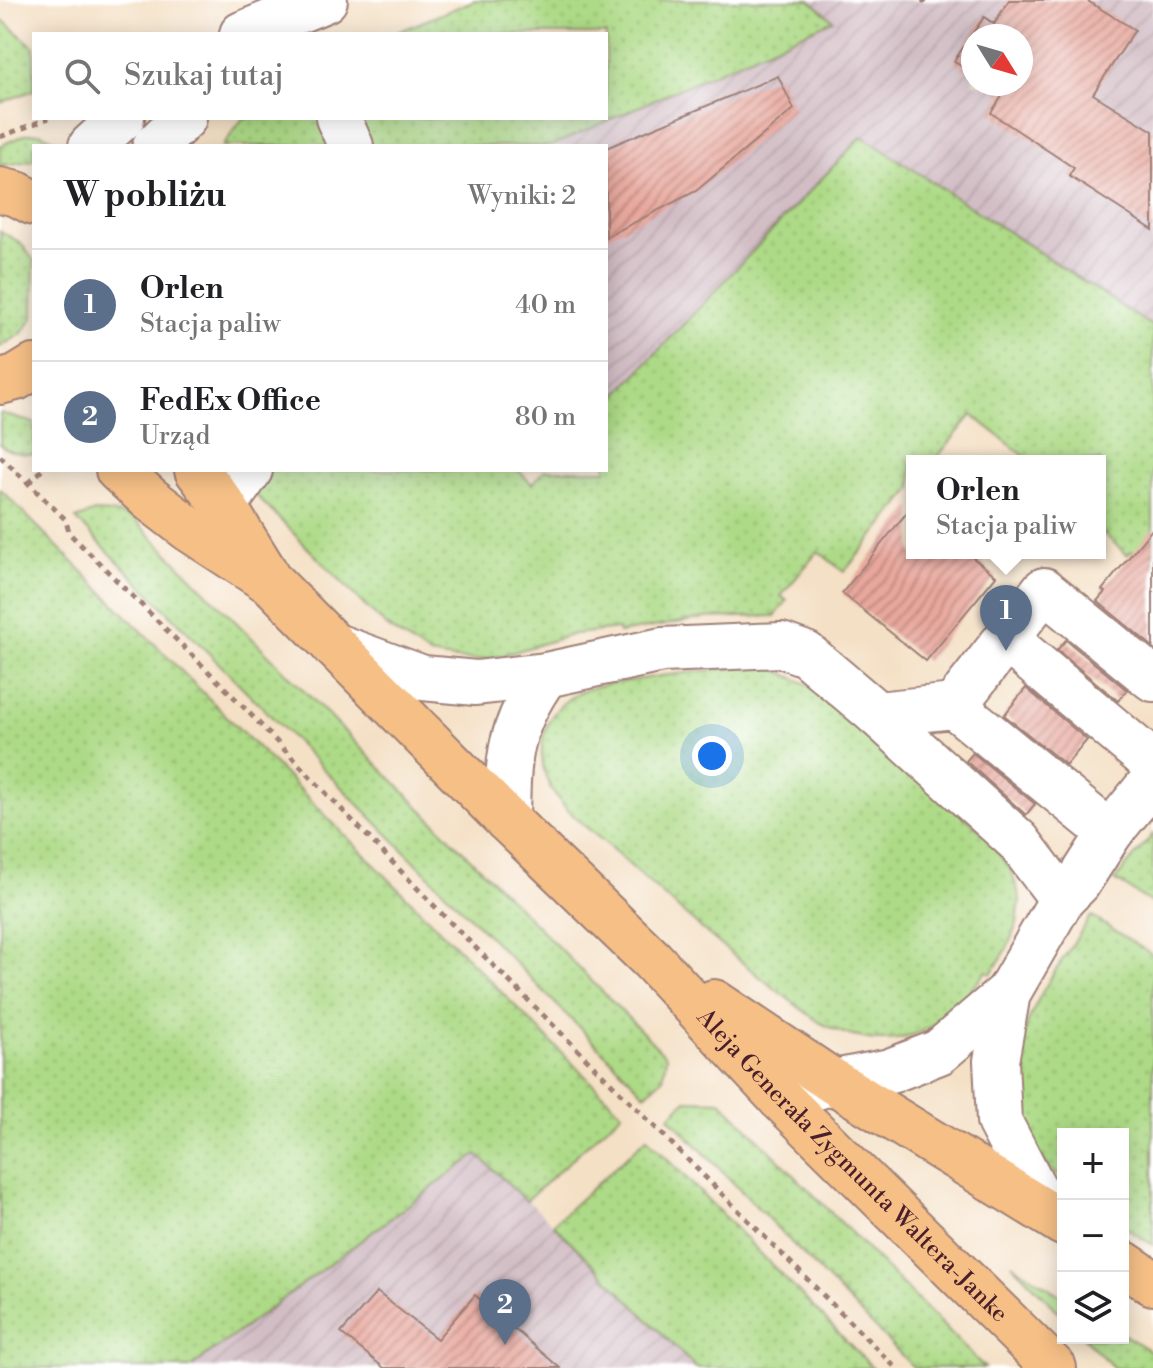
<!DOCTYPE html>
<html lang="pl">
<meta charset="utf-8">
<style>
:root{--surface:#fff;--page:#f6f6f6;--text:#202124;--muted:#757577;--line:#e0e0e0;--accent:#ea580c}
body{margin:0;font-family:"Libre Bodoni",serif;background:var(--page);color:var(--text)}
.controls{position:absolute;right:24px;bottom:24px;display:grid;overflow:hidden;border-radius:0px;box-shadow:0 4px 20px #0003}
.controls button{width:72px;height:72px;display:grid;place-items:center;padding:0;border:0;border-bottom:2px solid var(--line);background:var(--surface);color:var(--text);font:40px sans-serif}
.compass{position:absolute;left:961px;top:24px;width:72px;height:72px;border-radius:50%;background:var(--surface);box-shadow:0 4px 20px #0003;rotate:127deg}
.you{position:absolute;left:712px;top:756px;width:28px;height:28px;margin:-20px;border:6px solid #fff;border-radius:50%;background:#1a73e8;box-shadow:0 0 0 12px #1a73e833}
.badge{display:grid;place-items:center;width:52px;height:52px;border-radius:50%;background:var(--accent);color:#fff;font-size:26px;font-weight:700}
.pin{position:absolute;translate:-50% -66px;filter:drop-shadow(0 2px 4px #0008)}
.pin::after{content:'';position:absolute;top:42px;width:28px;height:24px;background:inherit;clip-path:polygon(0 0,100% 0,50% 100%)}
.popup{position:absolute;left:906px;top:455px;width:200px;height:104px;box-sizing:border-box;display:grid;place-content:center;border-radius:0px;background:var(--surface);filter:drop-shadow(0 2px 6px #0005);font-size:26px;white-space:nowrap;color:var(--muted)}
.popup b{font-size:30px;color:var(--text)}
.popup::after{content:'';position:absolute;left:50%;top:100%;margin-left:-16px;border:16px solid transparent;border-top-color:var(--surface)}
.list{margin:0;padding:0;list-style:none}
h2{display:flex;justify-content:space-between;align-items:center;height:104px;margin:0;padding:0 32px;font-size:34px}
h2 small{font-size:26px;font-weight:400;color:var(--muted)}
.list li{display:grid;grid-template-columns:52px 1fr auto;gap:24px;align-items:center;box-sizing:border-box;height:112px;padding:0 32px;border-top:2px solid var(--line)}
.list b{display:block;font-size:30px;white-space:nowrap}
.list p{margin:0;font-size:26px;white-space:nowrap;color:var(--muted)}
.list em{font-size:26px;font-style:normal;color:var(--muted)}
.icon{flex:none;width:44px;height:44px;fill:none;stroke:currentColor;stroke-width:2;stroke-linecap:round;stroke-linejoin:round}
.map{position:relative;flex:none;width:1153px;height:1368px;overflow:hidden}
.search{position:absolute;background:var(--surface);box-shadow:0 4px 20px #0003;left:32px;top:32px;width:576px;height:88px;display:flex;align-items:center;gap:20px;box-sizing:border-box;padding:0 28px;border-radius:0px;color:var(--muted);font-size:30px}
.panel{position:absolute;background:var(--surface);box-shadow:0 4px 20px #0003;left:32px;top:144px;width:576px;height:328px;border-radius:0px}
.map>svg:first-child{display:block}
.industrial{fill:url(#industrial-furrows);fill-rule:evenodd}
.grass{fill:url(#grass-dots);stroke:#7c7c58;stroke-width:2}
.building{fill:url(#building-hatch)}
.lines{fill:none;stroke-linecap:round;stroke-linejoin:round}
.minor-casing{stroke:#9f8078;stroke-width:48}
.major-casing{stroke:#9f8078;stroke-width:48}
.path{stroke:#9f8078;stroke-width:5;stroke-dasharray:6 6;stroke-linecap:butt}
.minor{stroke:#fff;stroke-width:44}
.major{stroke:#f5bf86;stroke-width:44}
.labels{text-anchor:middle;dominant-baseline:central;stroke-width:6;stroke-linejoin:round;paint-order:stroke}
.street-label{font-size:24px;fill:#4a1f2b;stroke:#fff}
</style>
<div class="map">
<svg width="1153" height="1368" viewBox="0 0 1153 1368">
<defs>
<pattern id="industrial-furrows" width="10" height="10" patternUnits="userSpaceOnUse" patternTransform="scale(2)"><rect width="10" height="10" fill="#d2bdc5"/><path d="M-1 1l2-2M0 10L10 0M9 11l2-2" fill="none" stroke="#b6a2a9"/></pattern>
<pattern id="grass-dots" width="8" height="8" patternUnits="userSpaceOnUse" patternTransform="scale(2)"><rect width="8" height="8" fill="#adda86"/><path d="M2 2h.1M6 6h.1" fill="none" stroke="#96bb74" stroke-width="1.8" stroke-linecap="round"/></pattern>
<pattern id="building-hatch" width="6" height="6" patternUnits="userSpaceOnUse" patternTransform="scale(2)"><rect width="6" height="6" fill="#e8a79c"/><path d="M-1 1l2-2M0 6l6-6M5 7l2-2" fill="none" stroke="#be877f"/></pattern>
</defs>
<rect width="100%" height="100%" fill="#fff"/>
<filter id="ink" filterUnits="userSpaceOnUse"><feTurbulence type="fractalNoise" baseFrequency=".0125" numOctaves="2"/><feDisplacementMap in="SourceGraphic" scale="16" xChannelSelector="R" yChannelSelector="G"/><feConvolveMatrix kernelMatrix="1 2 1 2 8 2 1 2 1" color-interpolation-filters="sRGB"/></filter>
<filter id="wash" filterUnits="userSpaceOnUse"><feTurbulence type="fractalNoise" baseFrequency=".006" numOctaves="4" result="noise"/><feDisplacementMap in="SourceGraphic" scale="32" xChannelSelector="R" yChannelSelector="G"/><feGaussianBlur stdDeviation="1.8" result="paint"/><feColorMatrix in="noise" values="0 0 0 0 0 0 0 0 0 0 0 0 0 0 0 0 0 1.4 0 .05"/><feComposite in="paint" operator="in"/></filter>
<g filter="url(#wash)">
<rect width="100%" height="100%" fill="#f4e0c5"/>
<g class="industrial">
<path d="M 810,0 L 1153,0 L 1153,327 L 862,137 L 606,406 L 606,146 L 551,146 L 833,21 ZM 973,36 L 1021,36 L 1021,84 L 973,84 Z"/>
<polygon points="477,1154 553,1224 696,1368 190,1368"/>
</g>
<g class="grass">
<polygon points="475,0 810,0 833,20 551,146 223,146 243,118 606,118 606,34 393,34"/>
<polygon points="0,18 34,47 34,90 0,103"/>
<polygon points="40,133 63,144 34,146 34,160 0,166 0,146 26,134"/>
<polygon points="862,136 1153,327 1153,568 1132,551 1127,555 1100,530 1100,461 1031,461 972,415 934,461 912,461 912,489 844,572 818,551 781,596 787,601 775,616 705,618 619,633 618,629 574,634 504,655 478,660 453,659 430,655 390,629 366,607 231,470 518,470 532,484 545,470 606,470 606,406"/>
<polygon points="0,231 21,243 34,261 33,318 21,334 0,347"/>
<path d="M 0,413 L 34,423 L 34,454 C 21,454 9,453 0,444 Z"/>
<polygon points="0,489 622,1113 526,1201 477,1154 190,1368 0,1368"/>
<polygon points="95,512 116,513 134,519 666,1056 663,1078 645,1094 76,519"/>
<path d="M 768,666 L 822,691 L 989,838 L 1012,873 L 1020,898 L 1017,923 L 1007,949 L 991,974 L 986,971 C 941,1034 893,1061 819,1022 C 745,968 677,909 610,847 C 589,829 559,808 548,782 C 535,750 542,717 571,697 C 588,686 610,684 629,681 C 676,673 721,668 768,666 Z"/>
<polygon points="1153,834 1153,904 1115,880"/>
<path d="M 1091,916 L 1153,955 L 1153,1245 L 1123,1226 L 1123,1134 L 1063,1134 L 1063,1180 C 1045,1167 1036,1151 1027,1131 C 1023,1122 1017,1111 1016,1102 C 1009,1025 1053,977 1091,916 Z"/>
<polygon points="686,1100 721,1101 985,1368 914,1368 669,1117"/>
<polygon points="647,1138 873,1368 696,1368 553,1224"/>
<polygon points="1012,1264 1063,1297 1063,1316"/>
<polygon points="1123,1334 1153,1353 1153,1368 1114,1368 1084,1338 1123,1338"/>
</g>
<g id="blocks">
<g class="building">
<polygon points="1009,0 1086,0 1135,30 1093,94 1153,131 1153,230 1069,176 1074,168 991,113 1002,96 986,84 1021,84 1021,36 973,36 973,75 954,61 984,17 994,24"/>
<polygon points="778,76 794,109 696,191 606,237 606,148"/>
<polygon points="912,506 912,553 967,553 996,576 926,661 842,593"/>
<polygon points="1153,528 1153,647 1097,601 1105,592 1102,590"/>
<polygon points="1066,640 1127,690 1118,701 1057,650"/>
<polygon points="1026,688 1087,740 1066,765 1004,715"/>
<polygon points="973,753 1035,804 1026,815 966,761"/>
<polygon points="377,1292 437,1339 475,1295 560,1368 384,1368 341,1333"/>
</g>
</g>
</g>
<g filter="url(#ink)">
<use href="#blocks" fill-opacity="0" stroke="#9f8078" stroke-width="2"/>
<g class="lines">
<defs>
<g id="minor">
<polyline points="242,34 325,0"/>
<polyline points="338,118 351,146"/>
<polyline points="91,146 122,118"/>
<polyline points="155,146 184,118"/>
<polyline points="224,506 250,470"/>
<polyline points="1006,639 1044,590 1153,679"/>
<polyline points="333,645 423,678 476,683 546,675 662,650 781,645 806,654 877,714 954,706 1110,833 1078,883 1062,899 1008,993 996,1061 999,1121 1047,1213"/>
<polyline points="954,706 1006,639 1153,763"/>
<polyline points="877,714 1018,841 1062,899"/>
<path d="M 507,820 C 508,758 508,728 546,675"/>
<polyline points="1110,833 1153,780"/>
<polyline points="780,1098 834,1082 890,1071 939,1052 1008,993"/>
</g>
<g id="major">
<polyline points="0,190 17,194 34,203"/>
<polyline points="0,382 16,378 34,367"/>
<path id="s1" d="M 118,470 L 150,499 L 189,529 L 273,584 L 507,820 L 652,960 L 780,1098 L 1054,1368"/>
<polyline points="197,470 224,506 265,572"/>
<polyline points="714,1002 834,1082 1063,1223"/>
<polyline points="1123,1263 1153,1283"/>
</g>
</defs>
<use href="#minor" class="minor-casing"/>
<use href="#major" class="major-casing"/>
<g class="path">
<polyline points="923,0 925,4"/>
<polyline points="0,137 49,118"/>
<polyline points="0,456 65,519 70,534 230,693 443,915 896,1368"/>
<polyline points="29,483 42,470"/>
</g>
<use href="#minor" class="minor"/>
<use href="#major" class="major"/>
</g>
</g>
<g class="labels">
<g class="street-label">
<text stroke="none"><textPath href="#s1" startOffset="1014">Aleja Generała Zygmunta Waltera-Janke</textPath></text>
</g>
</g>
</svg>
<div class="controls">
<button>+</button>
<button>−</button>
<button><svg class="icon" aria-label="layers" viewBox="0 0 24 24"><path d="M12 4l9 5-9 5-9-5zM3 14l9 5 9-5"/></svg></button>
</div>
<svg class="compass" viewBox="-18 -18 36 36"><path d="M0-13l5 13h-10z" fill="#e53935"/><path d="M0 13l5-13h-10z" fill="#757577"/></svg>
<div class="you"></div>
<div class="pin badge" style="left:1006px;top:651px;background:#5c6f8a">1</div>
<div class="popup"><b>Orlen</b>Stacja paliw</div>
<div class="pin badge" style="left:505px;top:1345px;background:#5c6f8a">2</div>
<div class="search"><svg class="icon" aria-label="search" viewBox="0 0 24 24"><circle cx="10" cy="10" r="6"/><path d="M15 15l6 6"/></svg>Szukaj tutaj</div>
<section class="panel">
<h2>W pobliżu<small>Wyniki: 2</small></h2>
<ul class="list">
<li><span class="badge" style="background:#5c6f8a">1</span><div><b>Orlen</b><p>Stacja paliw</p></div><em>40 m</em></li>
<li><span class="badge" style="background:#5c6f8a">2</span><div><b>FedEx Office</b><p>Urząd</p></div><em>80 m</em></li>
</ul>
</section>
</div>
